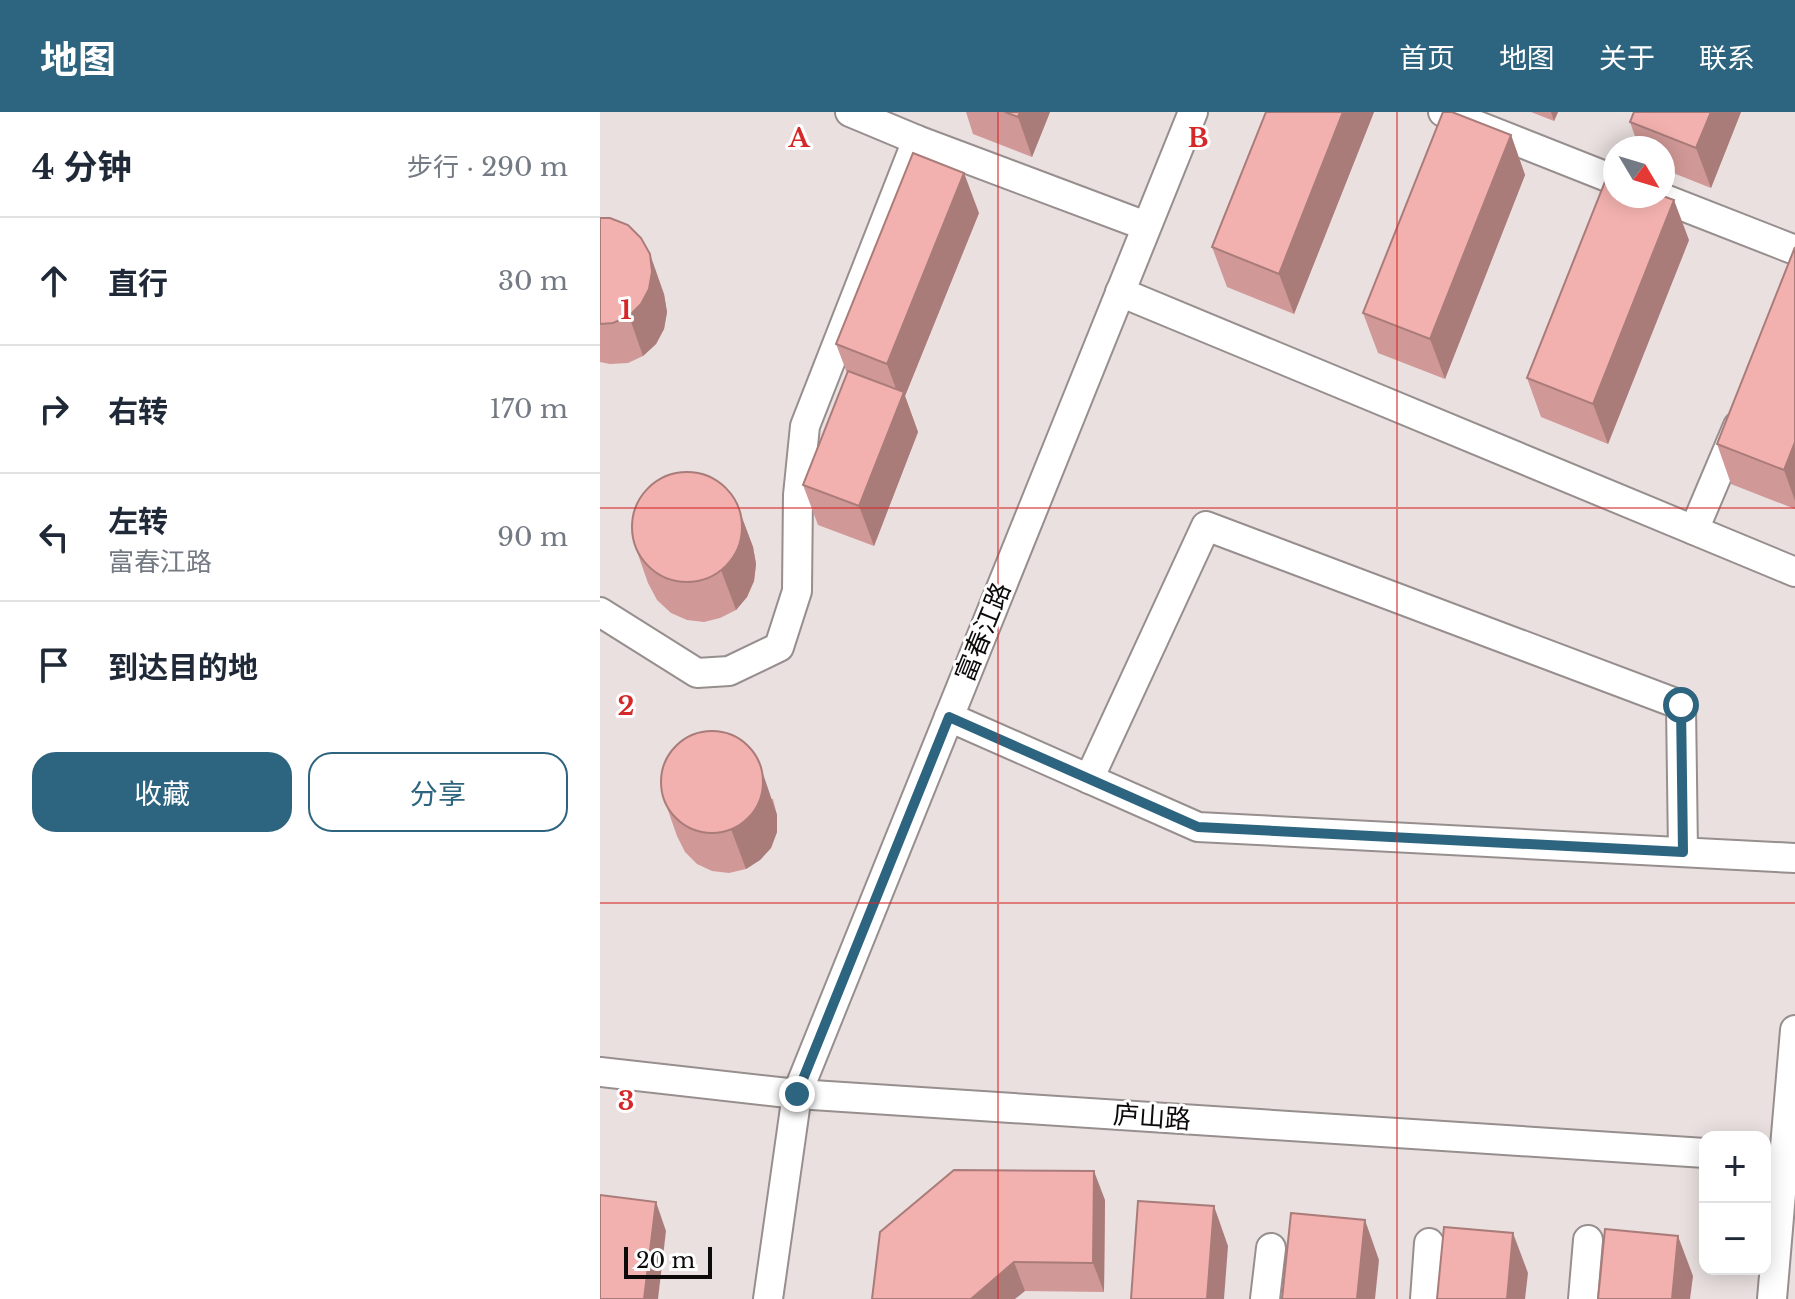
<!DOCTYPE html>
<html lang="zh">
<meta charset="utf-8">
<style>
:root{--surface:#fff;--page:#f2f2f3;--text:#1f2937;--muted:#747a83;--line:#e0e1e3;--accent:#2d647f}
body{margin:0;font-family:"Libre Baskerville","Noto Sans SC",serif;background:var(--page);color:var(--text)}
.controls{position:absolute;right:24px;bottom:24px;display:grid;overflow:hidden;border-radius:16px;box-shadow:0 4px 20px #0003}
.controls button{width:72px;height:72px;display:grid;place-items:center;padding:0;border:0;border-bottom:2px solid var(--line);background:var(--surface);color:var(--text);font:40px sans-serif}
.compass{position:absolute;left:1003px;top:24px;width:72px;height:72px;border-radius:50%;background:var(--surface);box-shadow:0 4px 20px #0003;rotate:128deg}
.scale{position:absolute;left:24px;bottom:20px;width:88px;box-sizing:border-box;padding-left:8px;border:4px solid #0d0a0a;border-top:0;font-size:22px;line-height:28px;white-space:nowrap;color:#0d0a0a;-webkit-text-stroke:6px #fff;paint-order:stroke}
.stop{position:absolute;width:24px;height:24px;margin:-18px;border:6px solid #2d647f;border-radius:50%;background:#fff}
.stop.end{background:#2d647f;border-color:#fff;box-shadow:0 2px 8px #0008}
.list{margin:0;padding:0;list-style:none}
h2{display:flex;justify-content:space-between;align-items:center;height:104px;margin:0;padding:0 32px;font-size:34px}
h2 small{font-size:26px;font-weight:400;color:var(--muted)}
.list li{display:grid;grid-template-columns:52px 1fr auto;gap:24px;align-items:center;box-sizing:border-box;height:128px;padding:0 32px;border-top:2px solid var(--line)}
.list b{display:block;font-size:30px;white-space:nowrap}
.list p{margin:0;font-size:26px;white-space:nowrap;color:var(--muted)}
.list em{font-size:26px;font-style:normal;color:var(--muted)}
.actions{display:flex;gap:16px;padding:24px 32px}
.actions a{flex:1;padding:18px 0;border:2px solid var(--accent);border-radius:24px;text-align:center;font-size:28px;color:var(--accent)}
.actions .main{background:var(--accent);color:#fff}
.icon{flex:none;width:44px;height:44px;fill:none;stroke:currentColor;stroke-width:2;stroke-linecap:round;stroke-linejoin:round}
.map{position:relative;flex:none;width:1195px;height:1187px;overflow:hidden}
header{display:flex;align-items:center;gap:48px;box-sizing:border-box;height:112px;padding:0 40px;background:var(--accent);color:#fff}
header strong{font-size:38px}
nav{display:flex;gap:44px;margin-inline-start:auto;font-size:28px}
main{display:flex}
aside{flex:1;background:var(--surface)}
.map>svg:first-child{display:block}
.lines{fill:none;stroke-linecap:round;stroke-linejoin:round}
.minor-casing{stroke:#978e8e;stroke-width:32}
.minor{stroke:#fff;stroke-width:28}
.wall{fill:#d09896}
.shaded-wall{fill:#a97c7a}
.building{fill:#f2b1ae;stroke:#a97c7a;stroke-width:2}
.route{stroke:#2d647f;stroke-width:10}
.grid{fill:none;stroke:#d62828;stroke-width:2;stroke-opacity:0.55}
.labels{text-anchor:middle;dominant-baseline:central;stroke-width:6;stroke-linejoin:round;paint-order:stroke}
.street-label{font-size:26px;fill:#0d0a0a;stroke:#fff}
.grid-label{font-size:26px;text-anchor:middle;font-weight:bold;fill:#d62828;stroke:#fff;stroke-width:6;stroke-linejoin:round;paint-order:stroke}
</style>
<header>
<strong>地图</strong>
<nav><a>首页</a><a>地图</a><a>关于</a><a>联系</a></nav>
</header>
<main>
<aside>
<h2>4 分钟<small>步行 · 290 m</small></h2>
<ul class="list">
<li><svg class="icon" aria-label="ahead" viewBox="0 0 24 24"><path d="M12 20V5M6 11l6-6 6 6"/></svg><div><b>直行</b></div><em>30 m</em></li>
<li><svg class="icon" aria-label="right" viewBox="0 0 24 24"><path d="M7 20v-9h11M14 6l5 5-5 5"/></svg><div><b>右转</b></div><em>170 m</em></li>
<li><svg class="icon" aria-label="left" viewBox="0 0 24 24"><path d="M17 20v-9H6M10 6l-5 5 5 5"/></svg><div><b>左转</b><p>富春江路</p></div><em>90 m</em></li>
<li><svg class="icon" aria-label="arrive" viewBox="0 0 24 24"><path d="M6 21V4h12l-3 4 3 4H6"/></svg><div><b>到达目的地</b></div></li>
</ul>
<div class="actions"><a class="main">收藏</a><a>分享</a></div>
</aside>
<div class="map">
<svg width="1195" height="1187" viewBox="0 0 1195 1187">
<rect width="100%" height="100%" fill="#eae0e0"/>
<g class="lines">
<defs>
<g id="minor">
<polyline points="250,0 317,28 546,114"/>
<polyline points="843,0 1015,68"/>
<polyline points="1057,84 1195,138"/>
<polyline points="520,180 1195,460"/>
<polyline points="1094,418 1138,314"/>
<polyline points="0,500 97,561 129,559 179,535 197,479 198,383 205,314 317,28"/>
<polyline points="349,605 598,715 1195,746"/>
<polyline points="489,667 606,414 1081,593 1083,740"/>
<polyline points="0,960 197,982 1105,1041"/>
<polyline points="168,1187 197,982 593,0"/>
<polyline points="665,1187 671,1136"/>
<polyline points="825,1187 829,1131"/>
<polyline points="983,1187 988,1128"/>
<polyline points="1172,1187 1195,918"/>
</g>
</defs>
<use href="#minor" class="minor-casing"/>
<use href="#minor" class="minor"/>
</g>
<g class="wall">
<polygon points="366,0 450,0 432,45 373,22"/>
<polygon points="666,0 774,0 694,202 627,175 612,135"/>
<polygon points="931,0 958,0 954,9"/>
<polygon points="1034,0 1141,0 1111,76 1063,57 1063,36 1039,36 1030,10"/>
<polygon points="911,23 925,63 845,267 778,241 763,201"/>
<polygon points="379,101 305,284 318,320 274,434 218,413 203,373 247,261 236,232"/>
<polygon points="0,106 64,182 67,200 64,217 56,232 43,244 28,251 10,252 0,250"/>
<polygon points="1089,128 1008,332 941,305 927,266"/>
<polygon points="1195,135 1195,397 1131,372 1117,332"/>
<polygon points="138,395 153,435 156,452 154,469 147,485 136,498 120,506 104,510 87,508 71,501 57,488 48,471 34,431"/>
<polygon points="63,684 173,687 177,703 177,720 171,736 160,748 146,757 129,761 112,759 97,752 85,740 77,724"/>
<polygon points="505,1088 504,1180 425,1179 272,1187"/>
</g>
<g class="shaded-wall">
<polygon points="420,0 450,0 432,45 418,5"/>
<polygon points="743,0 774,0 694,202 679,162"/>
<polygon points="951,0 958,0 954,9"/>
<polygon points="1111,0 1141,0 1111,76 1096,36"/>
<polygon points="911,23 925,63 845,267 830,227"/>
<polygon points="364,61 379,101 305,284 318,320 274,434 259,394 300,288 287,252"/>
<polygon points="1074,88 1089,128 1008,332 993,292"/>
<polygon points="50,142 64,182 67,200 64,217 56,232 43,244 29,204"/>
<polygon points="1195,330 1195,389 1184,358"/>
<polygon points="138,395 153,435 156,452 154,469 147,485 136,498 121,458"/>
<polygon points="158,647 177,703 177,720 171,736 160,748 146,757 131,717"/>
<polygon points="494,1059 505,1088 504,1180 493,1151"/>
<polygon points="56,1090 66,1119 58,1187 44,1187"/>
<polygon points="614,1094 628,1134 624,1187 607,1187"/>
<polygon points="765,1108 779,1148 775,1187 757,1187"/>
<polygon points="913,1121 928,1161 925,1187 907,1187"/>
<polygon points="1078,1124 1093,1164 1090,1187 1072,1187"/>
<polygon points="414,1150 425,1179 415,1187 371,1187"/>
</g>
<g class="building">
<polygon points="405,0 420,0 418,5"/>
<polygon points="666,0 743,0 679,162 612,135"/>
<polygon points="843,0 852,0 911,23 830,227 763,201"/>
<polygon points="1034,0 1111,0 1096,36 1030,10"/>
<polygon points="313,41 364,61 287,252 236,232"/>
<polygon points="1008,62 1015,65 1015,84 1063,84 1074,88 993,292 927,266"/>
<polygon points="0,106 10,106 28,113 41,126 50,142 52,160 49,177 41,192 29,204 13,211 0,212"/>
<polygon points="1195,135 1195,330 1184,358 1117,332"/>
<polygon points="248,259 304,280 259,394 203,373"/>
<circle cx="87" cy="415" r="55"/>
<circle cx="112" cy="670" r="51"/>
<polygon points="354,1058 494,1059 493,1151 414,1150 371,1187 272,1187 280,1120"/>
<polygon points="0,1083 56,1090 44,1187 0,1187"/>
<polygon points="538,1089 614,1094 607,1187 531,1187"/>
<polygon points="691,1101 765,1108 757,1187 682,1187"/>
<polygon points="844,1115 913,1121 907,1187 837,1187"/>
<polygon points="1005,1117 1078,1124 1072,1187 998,1187"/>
</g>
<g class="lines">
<polyline class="route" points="197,982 349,605 598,715 1083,740 1081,593"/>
</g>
<path class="grid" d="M 398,0 L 398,1187M 797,0 L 797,1187M 0,396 L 1195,396M 0,791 L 1195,791"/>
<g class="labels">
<g class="street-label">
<text transform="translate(383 520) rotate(-68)">富春江路</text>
<text transform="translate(552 1005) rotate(4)">庐山路</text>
</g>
</g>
<g class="grid-label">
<text x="199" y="35">A</text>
<text x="598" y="35">B</text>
<text x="26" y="207">1</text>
<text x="26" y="603">2</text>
<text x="26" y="998">3</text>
</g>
</svg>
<div class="controls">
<button>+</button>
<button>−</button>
</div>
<svg class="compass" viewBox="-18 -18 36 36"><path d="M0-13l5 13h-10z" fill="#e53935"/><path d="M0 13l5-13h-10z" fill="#747a83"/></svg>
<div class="scale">20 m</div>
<div class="stop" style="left:1081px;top:593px"></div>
<div class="stop end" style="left:197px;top:982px"></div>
</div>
</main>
